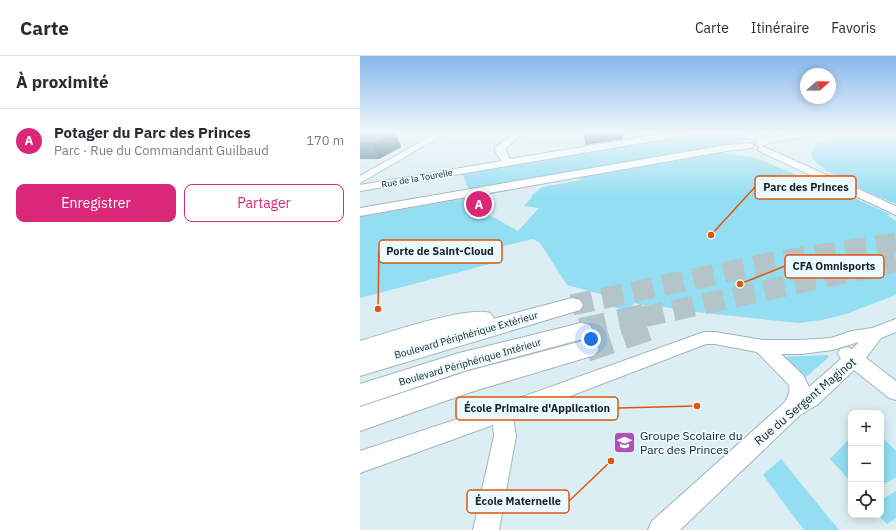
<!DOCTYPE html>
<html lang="fr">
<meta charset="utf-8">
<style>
:root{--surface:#fff;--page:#f7f7f7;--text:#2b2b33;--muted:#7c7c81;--line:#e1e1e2;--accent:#db2777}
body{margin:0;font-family:"IBM Plex Sans",sans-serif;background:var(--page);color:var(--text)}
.controls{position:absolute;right:12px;bottom:12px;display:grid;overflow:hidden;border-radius:8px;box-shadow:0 2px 10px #0003}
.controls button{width:36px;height:36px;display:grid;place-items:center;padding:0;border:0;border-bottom:1px solid var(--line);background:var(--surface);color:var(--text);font:20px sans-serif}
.compass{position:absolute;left:440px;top:12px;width:36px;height:36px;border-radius:50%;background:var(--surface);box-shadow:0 2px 10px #0003;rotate:70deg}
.you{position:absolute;left:231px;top:283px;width:14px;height:14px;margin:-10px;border:3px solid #fff;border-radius:50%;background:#1a73e8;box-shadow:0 0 0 6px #1a73e833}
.badge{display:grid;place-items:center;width:26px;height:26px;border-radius:50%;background:var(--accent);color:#fff;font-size:13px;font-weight:700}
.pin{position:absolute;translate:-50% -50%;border:2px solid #fff;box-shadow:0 1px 4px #0006}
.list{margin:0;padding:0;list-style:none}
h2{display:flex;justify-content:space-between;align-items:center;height:52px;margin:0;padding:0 16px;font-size:17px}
h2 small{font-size:13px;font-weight:400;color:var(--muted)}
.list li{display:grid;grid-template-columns:26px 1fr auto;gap:12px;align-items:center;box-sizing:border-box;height:64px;padding:0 16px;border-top:1px solid var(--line)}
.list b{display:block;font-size:15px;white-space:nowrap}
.list p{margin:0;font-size:13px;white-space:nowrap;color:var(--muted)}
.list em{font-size:13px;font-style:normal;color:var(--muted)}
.actions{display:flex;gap:8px;padding:12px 16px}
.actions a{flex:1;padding:9px 0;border:1px solid var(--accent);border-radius:8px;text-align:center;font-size:14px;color:var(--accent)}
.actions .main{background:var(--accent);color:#fff}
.icon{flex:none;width:22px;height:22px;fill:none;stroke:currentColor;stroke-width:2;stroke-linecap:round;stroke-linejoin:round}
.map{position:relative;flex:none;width:536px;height:474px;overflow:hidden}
header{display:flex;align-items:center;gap:24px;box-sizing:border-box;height:56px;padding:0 20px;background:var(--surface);border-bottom:1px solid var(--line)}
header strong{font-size:19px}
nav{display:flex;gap:22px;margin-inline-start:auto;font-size:14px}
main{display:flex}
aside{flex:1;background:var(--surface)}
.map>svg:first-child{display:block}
.green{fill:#93def2}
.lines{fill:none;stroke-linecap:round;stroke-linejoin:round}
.highway-tunnel-far1{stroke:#b4c5c9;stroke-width:21;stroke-dasharray:21 10;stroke-linecap:butt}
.highway-tunnel{stroke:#b4c5c9;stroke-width:26;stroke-dasharray:26 13;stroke-linecap:butt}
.minor-casing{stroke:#a3b5ba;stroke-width:2}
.highway-casing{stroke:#a3b5ba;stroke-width:2}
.minor{fill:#fff;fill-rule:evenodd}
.highway{fill:#fff;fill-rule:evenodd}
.wall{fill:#346a8a}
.shaded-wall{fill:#2b5671}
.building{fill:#3d7ba1;stroke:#2b5671}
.labels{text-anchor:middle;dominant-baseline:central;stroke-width:3.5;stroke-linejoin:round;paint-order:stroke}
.far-street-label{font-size:9px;fill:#1a2123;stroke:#ebfafe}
.street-label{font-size:10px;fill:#1a2123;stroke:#ebfafe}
.near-street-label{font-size:12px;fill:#1a2123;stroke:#ebfafe}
.near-poi-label{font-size:12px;fill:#1a2123;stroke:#ebfafe;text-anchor:start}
.leader{fill:none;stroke:#de560d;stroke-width:1.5}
.callout-dot{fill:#de560d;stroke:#ebfafe;stroke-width:1.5}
.callout{fill:#ebfafe;stroke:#de560d;stroke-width:1.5}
.callout-label{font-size:11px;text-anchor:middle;font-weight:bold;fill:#1a2123}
</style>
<header>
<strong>Carte</strong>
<nav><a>Carte</a><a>Itinéraire</a><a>Favoris</a></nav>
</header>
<main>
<aside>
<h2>À proximité<small></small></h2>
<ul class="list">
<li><span class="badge">A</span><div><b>Potager du Parc des Princes</b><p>Parc · Rue du Commandant Guilbaud</p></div><em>170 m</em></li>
</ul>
<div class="actions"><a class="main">Enregistrer</a><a>Partager</a></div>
</aside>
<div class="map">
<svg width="536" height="474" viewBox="0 0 536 474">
<rect width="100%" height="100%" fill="#dbeef3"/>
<g class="green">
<polygon points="344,76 374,76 390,81 390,84 109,133 102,117"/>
<path d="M 536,81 L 536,148 C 517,139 456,117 451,98 C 455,76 519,81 536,81 Z"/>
<polygon points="361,97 392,101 410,107 410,108 442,121 462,127 531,159 527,159 536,165 536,239 486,258 462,264 438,267 326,255 299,250 299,253 274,247 268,255 243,248 248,240 207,229 180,187 173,183 131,193 126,198 130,208 0,242 0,161 126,139 130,145 122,155 158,175 179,152 164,150 172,141 172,139 182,131 221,124 218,122"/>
<polygon points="467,299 469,301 446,321 441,320 421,301"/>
<polygon points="521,380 536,395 536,421 521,430"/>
<polygon points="491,381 491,426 470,403"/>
<polygon points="421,403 479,474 444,474 403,419"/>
<polygon points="536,435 536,462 527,468 518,459 521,459 521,444"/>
</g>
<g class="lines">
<g class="highway-tunnel-far1">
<polyline points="212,249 414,206 536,187"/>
<polyline points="283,261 536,206"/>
</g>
<g class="highway-tunnel">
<polyline points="221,275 288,260"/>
<polyline points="226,293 288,272"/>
</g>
<defs>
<g id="minor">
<polygon points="78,76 88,76 0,127 0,120"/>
<polygon points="155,76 164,76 145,93 150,103 313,76 332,76 328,79 0,135 0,129 142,105 135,95 135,92"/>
<path d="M 377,76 L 389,76 L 406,82 L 442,76 L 536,76 L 536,81 C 501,81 432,76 402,90 L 536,150 L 536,159 L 399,95 L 397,93 L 400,91 L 395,88 L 398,85 L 378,78 Z"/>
<polygon points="389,87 392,88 394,90 392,92 366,95 0,160 0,152 366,89"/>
<path d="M 536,263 L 536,276 L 521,282 L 506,302 L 536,325 L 536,344 L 529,342 L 494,314 L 457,349 L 440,359 L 320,474 L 288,474 L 292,465 L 424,347 C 428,341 431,336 429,329 L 397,296 L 355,288 L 346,288 L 153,362 L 156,380 L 139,474 L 113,474 L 134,380 L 133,369 L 0,417 L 0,395 L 137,350 L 344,276 L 355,276 L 403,284 L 441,284 L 471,282 L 492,275 L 512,272 ZM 499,286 L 492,293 L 487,291 L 480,293 L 478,298 L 481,303 L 449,331 L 443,319 L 421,298 L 441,298 L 472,294 Z"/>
</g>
<g id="highway">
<path d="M 212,242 L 220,244 L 223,249 L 220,254 L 0,320 L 0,285 C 28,277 106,250 130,257 L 134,262 L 133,263 Z"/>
<polygon points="221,267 230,269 233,275 230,281 104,315 0,350 0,328 99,297"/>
<polygon points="226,284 235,287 239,293 235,299 111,336 0,375 0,351 105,316"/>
</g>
</defs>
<use href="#minor" class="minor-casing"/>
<use href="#highway" class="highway-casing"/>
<use href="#minor" class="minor"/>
<use href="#highway" class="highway"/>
</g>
<polygon class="wall" points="4,76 36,76 41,91 19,103 0,103 0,79"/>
<g class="shaded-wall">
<polygon points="35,76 36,76 41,91 19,103 13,87"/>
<polygon points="239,76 263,76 263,83 225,89 224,78"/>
</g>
<g class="building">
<polygon points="4,76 35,76 13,87 0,87 0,79"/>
<polygon points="227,76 239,76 224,78"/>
</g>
<linearGradient id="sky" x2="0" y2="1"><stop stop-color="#88b7ec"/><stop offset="0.54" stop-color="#eff7fa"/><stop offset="1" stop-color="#eff7fa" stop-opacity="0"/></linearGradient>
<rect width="536" height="142" fill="url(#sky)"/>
<defs>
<symbol id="school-square" viewBox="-11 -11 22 22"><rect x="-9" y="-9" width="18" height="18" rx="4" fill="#ae51bb" stroke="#ebfafe"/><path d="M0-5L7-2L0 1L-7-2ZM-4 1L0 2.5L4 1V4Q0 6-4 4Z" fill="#fff"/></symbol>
</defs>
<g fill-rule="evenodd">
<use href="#school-square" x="252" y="374" width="25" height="25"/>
</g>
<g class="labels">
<g class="far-street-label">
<text transform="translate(57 122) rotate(-10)">Rue de la Tourelle</text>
</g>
<g class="street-label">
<text transform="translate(106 279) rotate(-16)">Boulevard Périphérique Extérieur</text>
<text transform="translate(110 306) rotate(-16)">Boulevard Périphérique Intérieur</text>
</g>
<g class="near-street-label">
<text transform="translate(445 345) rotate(-40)">Rue du Sergent Maginot</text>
</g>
<g class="near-poi-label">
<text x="280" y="379">Groupe Scolaire du<tspan x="280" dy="14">Parc des Princes</tspan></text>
</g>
</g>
<path class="leader" d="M351 179L395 131M18 253L19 195M380 228L425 210M337 350L258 352M251 405L209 445"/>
<g class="callout-dot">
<circle cx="351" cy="179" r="4"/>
<circle cx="18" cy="253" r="4"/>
<circle cx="380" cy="228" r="4"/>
<circle cx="337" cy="350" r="4"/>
<circle cx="251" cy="405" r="4"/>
</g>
<g class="callout">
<rect x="395" y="120" width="101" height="23" rx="4"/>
<rect x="19" y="184" width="123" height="23" rx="4"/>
<rect x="425" y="199" width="99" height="23" rx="4"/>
<rect x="96" y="341" width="162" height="23" rx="4"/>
<rect x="107" y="434" width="102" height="23" rx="4"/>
</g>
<g class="callout-label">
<text x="446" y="135">Parc des Princes</text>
<text x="80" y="199">Porte de Saint-Cloud</text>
<text x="474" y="214">CFA Omnisports</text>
<text x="177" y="356">École Primaire d'Application</text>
<text x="158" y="449">École Maternelle</text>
</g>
</svg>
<div class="controls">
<button>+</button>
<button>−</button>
<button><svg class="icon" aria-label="locate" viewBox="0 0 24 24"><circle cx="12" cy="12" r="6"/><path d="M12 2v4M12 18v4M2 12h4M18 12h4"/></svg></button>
</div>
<svg class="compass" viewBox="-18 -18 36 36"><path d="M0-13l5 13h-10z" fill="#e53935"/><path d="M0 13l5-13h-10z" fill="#7c7c81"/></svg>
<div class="you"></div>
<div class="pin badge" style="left:119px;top:148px">A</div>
</div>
</main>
